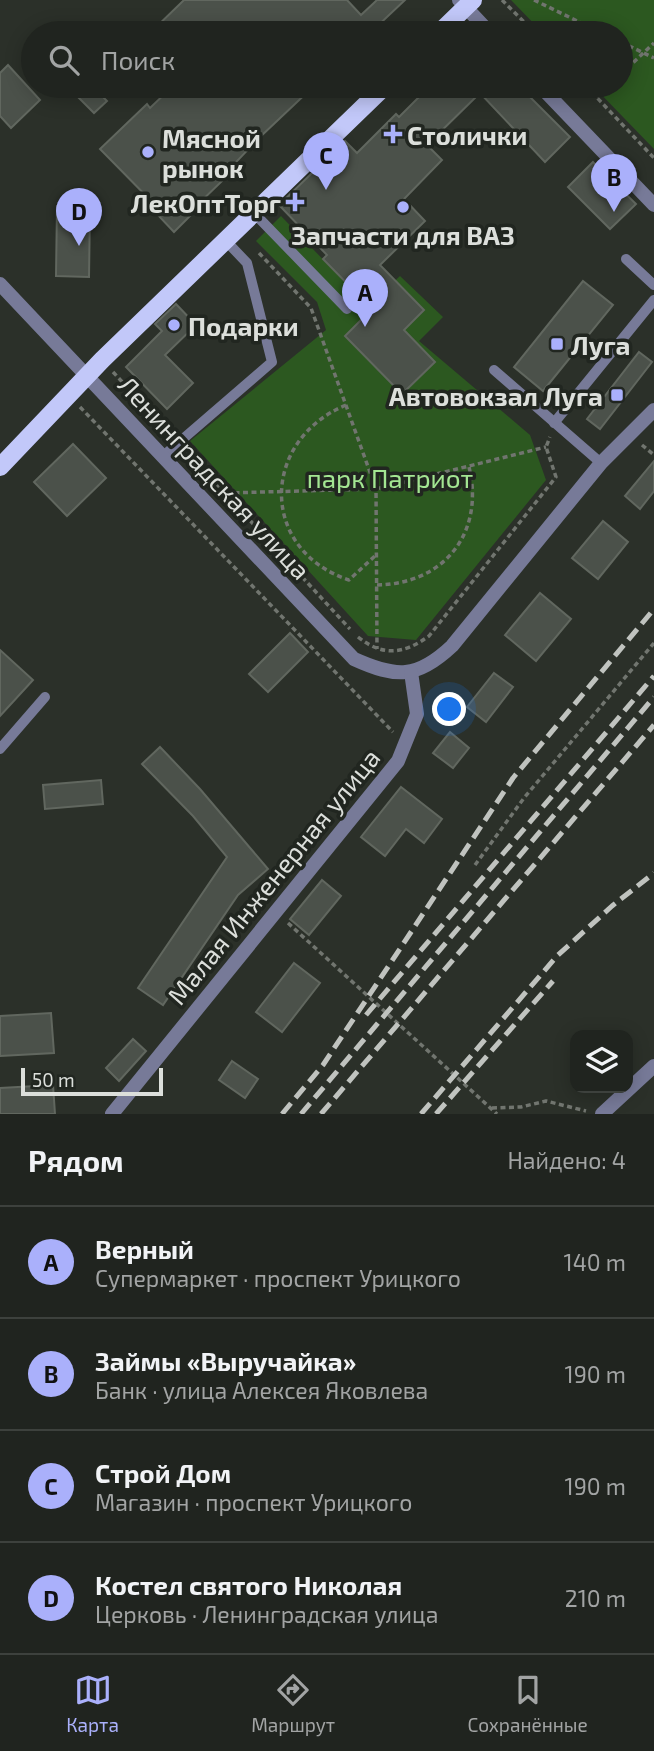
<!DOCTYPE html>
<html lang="ru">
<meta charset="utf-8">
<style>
:root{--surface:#20241f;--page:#282c28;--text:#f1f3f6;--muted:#a2a4a4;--line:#3d413d;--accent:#aab0fb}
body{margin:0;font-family:"Exo 2",sans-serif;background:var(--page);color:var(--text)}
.controls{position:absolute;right:21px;bottom:21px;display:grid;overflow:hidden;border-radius:14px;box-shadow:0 4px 18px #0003}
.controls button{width:63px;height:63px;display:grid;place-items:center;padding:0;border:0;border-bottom:2px solid var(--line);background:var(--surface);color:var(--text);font:35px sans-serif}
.scale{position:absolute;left:21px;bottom:18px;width:142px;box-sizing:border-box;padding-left:7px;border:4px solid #dcdfdb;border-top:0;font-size:19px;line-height:24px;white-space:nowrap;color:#dcdfdb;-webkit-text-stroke:5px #212620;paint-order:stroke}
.you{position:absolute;left:450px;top:710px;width:24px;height:24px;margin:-18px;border:5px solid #fff;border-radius:50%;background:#1a73e8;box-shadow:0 0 0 10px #1a73e833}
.badge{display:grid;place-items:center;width:46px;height:46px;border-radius:50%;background:var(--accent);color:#111;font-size:23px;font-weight:700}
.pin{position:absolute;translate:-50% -58px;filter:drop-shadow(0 2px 4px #0008)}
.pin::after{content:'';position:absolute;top:37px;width:24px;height:21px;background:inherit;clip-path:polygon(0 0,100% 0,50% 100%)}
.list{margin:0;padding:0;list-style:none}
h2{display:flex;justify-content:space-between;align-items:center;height:91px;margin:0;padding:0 28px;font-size:30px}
h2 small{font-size:23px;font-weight:400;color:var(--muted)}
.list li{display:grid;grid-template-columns:46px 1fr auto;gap:21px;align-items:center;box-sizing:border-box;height:112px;padding:0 28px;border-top:2px solid var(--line)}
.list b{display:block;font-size:26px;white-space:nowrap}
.list p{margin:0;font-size:23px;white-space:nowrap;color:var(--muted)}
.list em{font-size:23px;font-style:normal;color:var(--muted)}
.icon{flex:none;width:38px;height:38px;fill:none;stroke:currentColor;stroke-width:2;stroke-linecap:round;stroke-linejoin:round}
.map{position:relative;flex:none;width:654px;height:1114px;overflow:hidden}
.search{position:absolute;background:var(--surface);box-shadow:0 4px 18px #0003;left:21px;right:21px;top:21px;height:77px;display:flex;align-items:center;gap:18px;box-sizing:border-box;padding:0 24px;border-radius:38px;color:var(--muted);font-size:26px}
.sheet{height:539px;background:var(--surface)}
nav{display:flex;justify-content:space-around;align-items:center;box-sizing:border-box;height:98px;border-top:2px solid var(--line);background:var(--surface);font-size:19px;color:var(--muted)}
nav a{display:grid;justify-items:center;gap:4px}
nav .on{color:var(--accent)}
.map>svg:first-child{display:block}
.green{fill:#2c5820}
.building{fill:#4b514a;stroke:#61675f;stroke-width:2}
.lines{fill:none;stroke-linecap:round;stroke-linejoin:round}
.path{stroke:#71756f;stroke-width:3.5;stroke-dasharray:5 3.5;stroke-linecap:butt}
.lane{stroke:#777a98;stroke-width:10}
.street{stroke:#777a98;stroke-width:14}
.primary{stroke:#c2c8f9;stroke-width:18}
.rail{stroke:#c0c3bf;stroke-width:5;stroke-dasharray:14 7;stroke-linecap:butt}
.poi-dot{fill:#aab0fb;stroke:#212620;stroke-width:2.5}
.labels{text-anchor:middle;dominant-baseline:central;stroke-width:7;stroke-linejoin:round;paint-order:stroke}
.poi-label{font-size:26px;font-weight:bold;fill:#dcdfdb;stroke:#212620;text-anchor:start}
.street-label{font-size:26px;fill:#dcdfdb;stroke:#212620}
.park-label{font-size:26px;fill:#a3e692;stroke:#212620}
</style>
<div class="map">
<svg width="654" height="1114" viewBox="0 0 654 1114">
<rect width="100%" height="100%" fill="#2b3029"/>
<g class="green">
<polygon points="511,0 654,0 654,149 593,86 621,86 621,33 543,33"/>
<polygon points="281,216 368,306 400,276 443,317 419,341 530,435 546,480 416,640 368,636 190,441 326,330 317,302 256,241"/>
</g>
<g class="building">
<polygon points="184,0 347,0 361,15 377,0 405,0 370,33 150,33"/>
<polygon points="8,65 40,100 11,128 0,116 0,73"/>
<polygon points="86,86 92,86 107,101 94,113 76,95"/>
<polygon points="173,86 314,86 259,138 220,179 222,181 193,209 195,211 174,232 155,212 159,209 100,149 147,104 150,108"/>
<polygon points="430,86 519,86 570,137 545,162 480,93 427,145 442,160 404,199 425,221 380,265 424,310 404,330 435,362 402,394 345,336 372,309 323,259 327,255 279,205 345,141 357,153 396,114 399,117"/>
<polygon points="593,162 636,204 610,229 568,187"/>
<polygon points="57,206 90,207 89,277 56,276"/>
<polygon points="583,281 613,305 543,391 514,367"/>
<polygon points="176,304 196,325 165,355 193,383 167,409 126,367 162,331 155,324"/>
<polygon points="639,352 652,362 600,429 587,419"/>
<polygon points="73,444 106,478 67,516 34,482"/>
<polygon points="654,461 654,491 640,509 625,496"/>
<polygon points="603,521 628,542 598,579 572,558"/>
<polygon points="540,593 571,619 536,661 505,635"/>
<polygon points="290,633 308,652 268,692 249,674"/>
<polygon points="0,650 33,680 0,716"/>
<polygon points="494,673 513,687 486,722 467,707"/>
<polygon points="450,732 469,748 453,768 433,753"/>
<polygon points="160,747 200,789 268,869 238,895 163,1005 138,988 227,857 193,816 142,764"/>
<polygon points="101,780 103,804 45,809 43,785"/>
<polygon points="401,787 442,819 424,843 406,829 385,856 361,837"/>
<polygon points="322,880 341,896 309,935 290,919"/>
<polygon points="294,963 320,983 282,1032 256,1012"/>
<polygon points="51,1013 54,1053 0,1056 0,1016"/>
<polygon points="133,1039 146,1051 119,1081 106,1068"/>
<polygon points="232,1061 258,1079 245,1098 219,1080"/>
<polygon points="53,1085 55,1114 0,1114 0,1088"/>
</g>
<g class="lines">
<g class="path">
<polyline points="502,0 535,33"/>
<polyline points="534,0 602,33"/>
<polyline points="621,42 654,58"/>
<polyline points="621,74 654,43"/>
<polyline points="586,86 654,158"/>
<polyline points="597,97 609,86"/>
<polyline points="259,253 311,308 376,489 377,649"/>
<polyline points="113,372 170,433"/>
<path d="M 346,405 C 260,441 259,550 349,580 L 377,554"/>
<polyline points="80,407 393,732"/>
<polyline points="642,445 654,455"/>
<polyline points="187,452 350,629"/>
<polyline points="226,493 376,489 546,447"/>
<path d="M 377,585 C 444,584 485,533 469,467"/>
<path d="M 358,637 C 383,657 404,654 429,636 L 556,477 L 546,447 L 550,437"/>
<polyline points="475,865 524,798 654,643"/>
<polyline points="288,923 497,1114"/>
<polyline points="492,1108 521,1107 546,1101 586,1111"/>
</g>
<g class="lane">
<polyline points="254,213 347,309"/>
<polyline points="626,259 654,285"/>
<polyline points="494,370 601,463"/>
<polyline points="554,423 654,300"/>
<polyline points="162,457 272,362 247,263 226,241"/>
<polyline points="0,749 45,697"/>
</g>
<g class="street">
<polyline points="459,0 490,33"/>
<polyline points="540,86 654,205"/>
<path d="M 0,284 L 354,659 C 396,678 417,679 452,646 L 601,463 L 654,410"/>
<polyline points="112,1114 398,761 417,714 411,672"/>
<polyline points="602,1114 654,1066"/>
</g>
<g class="primary">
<polyline points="439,33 473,0"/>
<polyline points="0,467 102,360 385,86"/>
</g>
<g class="rail">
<polyline points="366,1015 654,676"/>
<polyline points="282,1114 323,1065 513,778 654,609"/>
<polyline points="301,1114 654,697"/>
<polyline points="321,1114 654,725"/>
<polyline points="421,1114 557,956 612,906 654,873"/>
<polyline points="436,1114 553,981"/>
</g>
</g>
<g class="poi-dot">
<path d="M389.5 123.5h7v7h7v7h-7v7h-7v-7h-7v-7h7z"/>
<circle cx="148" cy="152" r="7"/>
<path d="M291.5 191.5h7v7h7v7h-7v7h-7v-7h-7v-7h7z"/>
<circle cx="403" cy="207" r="7"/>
<circle cx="174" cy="325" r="7"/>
<rect x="550" y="337" width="14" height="14" rx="3.5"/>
<rect x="610" y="388" width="14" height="14" rx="3.5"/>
</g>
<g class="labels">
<g class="poi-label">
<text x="407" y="134">Столички</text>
<text x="162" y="137">Мясной<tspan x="162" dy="30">рынок</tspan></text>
<text x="281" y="202" text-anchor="end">ЛекОптТорг</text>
<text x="403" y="234" text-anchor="middle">Запчасти для ВАЗ</text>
<text x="188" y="325">Подарки</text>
<text x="571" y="344">Луга</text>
<text x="603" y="395" text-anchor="end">Автовокзал Луга</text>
</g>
<g class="street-label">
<text transform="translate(215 477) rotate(47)">Ленинградская улица</text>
<text transform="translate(273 876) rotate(-51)">Малая Инженерная улица</text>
</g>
<g class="park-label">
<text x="390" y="477">парк Патриот</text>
</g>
</g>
</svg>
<div class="controls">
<button><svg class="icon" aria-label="layers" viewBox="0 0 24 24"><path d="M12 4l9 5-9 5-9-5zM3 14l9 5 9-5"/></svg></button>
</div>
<div class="scale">50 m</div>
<div class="you"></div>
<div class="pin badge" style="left:365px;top:327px">A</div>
<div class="pin badge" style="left:614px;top:212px">B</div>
<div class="pin badge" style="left:326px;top:190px">C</div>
<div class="pin badge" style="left:79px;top:246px">D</div>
<div class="search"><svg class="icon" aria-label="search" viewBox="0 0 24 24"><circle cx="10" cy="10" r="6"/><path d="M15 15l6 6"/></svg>Поиск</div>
</div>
<section class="sheet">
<h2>Рядом<small>Найдено: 4</small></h2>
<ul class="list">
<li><span class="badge">A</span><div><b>Верный</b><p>Супермаркет · проспект Урицкого</p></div><em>140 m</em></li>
<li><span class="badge">B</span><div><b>Займы «Выручайка»</b><p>Банк · улица Алексея Яковлева</p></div><em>190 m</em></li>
<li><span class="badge">C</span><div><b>Строй Дом</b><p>Магазин · проспект Урицкого</p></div><em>190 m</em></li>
<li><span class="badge">D</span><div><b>Костел святого Николая</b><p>Церковь · Ленинградская улица</p></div><em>210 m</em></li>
</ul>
</section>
<nav>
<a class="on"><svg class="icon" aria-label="map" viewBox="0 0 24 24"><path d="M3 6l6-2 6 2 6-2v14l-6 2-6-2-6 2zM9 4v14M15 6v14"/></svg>Карта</a>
<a><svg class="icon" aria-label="directions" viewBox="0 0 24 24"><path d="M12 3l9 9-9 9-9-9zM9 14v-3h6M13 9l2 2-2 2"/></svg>Маршрут</a>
<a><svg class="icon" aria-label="saved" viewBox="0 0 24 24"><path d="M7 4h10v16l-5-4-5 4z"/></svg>Сохранённые</a>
</nav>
